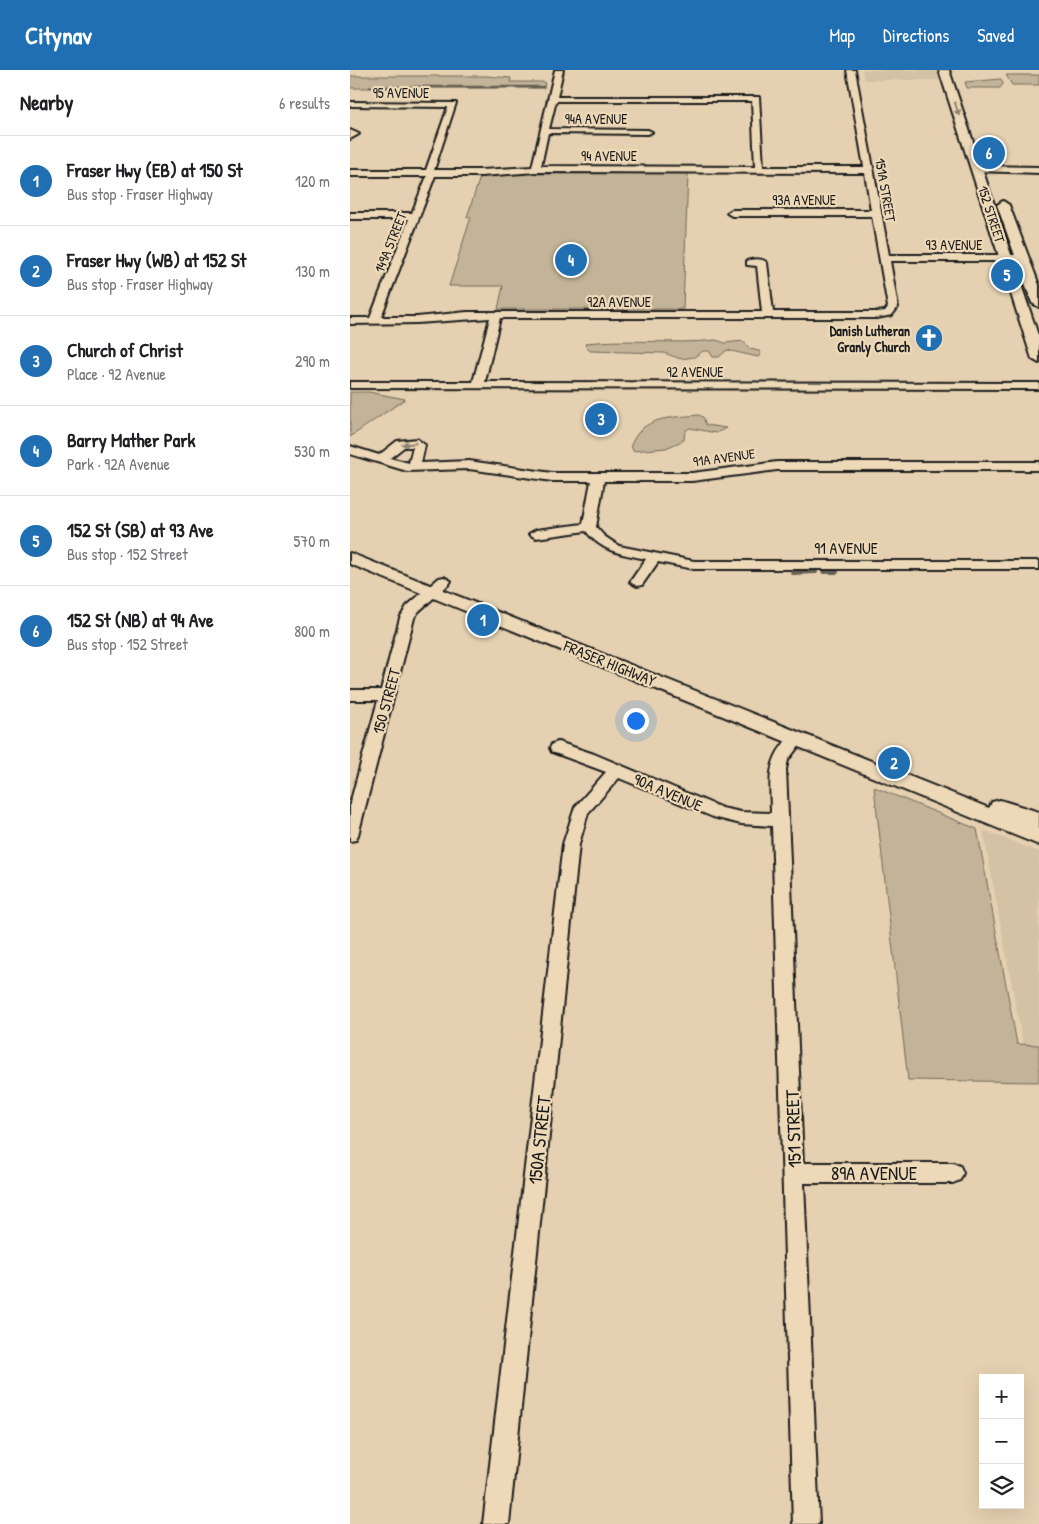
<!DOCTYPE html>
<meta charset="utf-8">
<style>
:root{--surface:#fff;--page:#f2f2f2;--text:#202124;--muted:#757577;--line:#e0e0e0;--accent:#1f6fb2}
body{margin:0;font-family:"Patrick Hand",sans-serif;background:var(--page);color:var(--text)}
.controls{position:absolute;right:15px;bottom:15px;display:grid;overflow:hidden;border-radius:0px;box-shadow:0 5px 20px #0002}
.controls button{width:45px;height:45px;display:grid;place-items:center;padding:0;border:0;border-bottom:1px solid var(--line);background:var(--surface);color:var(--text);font:25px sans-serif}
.you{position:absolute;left:285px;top:650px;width:18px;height:18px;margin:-12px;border:4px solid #fff;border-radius:50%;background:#1a73e8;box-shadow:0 0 0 8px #1a73e833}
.badge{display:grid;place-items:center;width:32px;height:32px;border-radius:50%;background:var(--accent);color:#fff;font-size:16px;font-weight:700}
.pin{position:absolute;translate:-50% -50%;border:2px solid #fff;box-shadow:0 1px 5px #0006}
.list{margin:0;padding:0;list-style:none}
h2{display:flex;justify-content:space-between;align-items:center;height:65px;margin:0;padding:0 20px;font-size:21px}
h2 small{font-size:16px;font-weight:400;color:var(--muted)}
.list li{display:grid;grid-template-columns:32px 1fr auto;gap:15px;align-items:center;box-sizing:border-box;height:90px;padding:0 20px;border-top:1px solid var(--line)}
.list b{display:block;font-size:19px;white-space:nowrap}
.list p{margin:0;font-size:16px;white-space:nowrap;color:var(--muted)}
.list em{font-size:16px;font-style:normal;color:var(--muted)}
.icon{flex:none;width:28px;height:28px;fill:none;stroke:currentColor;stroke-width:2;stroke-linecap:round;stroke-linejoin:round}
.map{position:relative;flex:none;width:689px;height:1454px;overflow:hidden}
header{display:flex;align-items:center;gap:30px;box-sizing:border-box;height:70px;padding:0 25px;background:var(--accent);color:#fff}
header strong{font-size:24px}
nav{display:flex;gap:28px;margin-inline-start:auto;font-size:18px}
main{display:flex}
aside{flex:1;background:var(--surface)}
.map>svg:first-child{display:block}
.built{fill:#d4c2a5}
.green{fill:#c3b398;stroke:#70685a}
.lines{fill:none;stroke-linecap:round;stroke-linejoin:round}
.stream-far1{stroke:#665f53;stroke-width:2.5}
.stream{stroke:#665f53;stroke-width:4}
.minor-casing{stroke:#1c1c1c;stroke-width:4}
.major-casing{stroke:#1c1c1c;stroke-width:4}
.minor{fill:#edd9b7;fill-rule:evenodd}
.major{fill:#edd9b7;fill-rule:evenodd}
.oneway{fill:#8f8471}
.labels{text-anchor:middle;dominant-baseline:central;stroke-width:4.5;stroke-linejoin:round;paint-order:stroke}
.far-street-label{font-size:14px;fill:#1c1c1c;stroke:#edd9b7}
.far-poi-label{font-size:14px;font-weight:bold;fill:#1c1c1c;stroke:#edd9b7;text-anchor:end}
.street-label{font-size:16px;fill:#1c1c1c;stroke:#edd9b7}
.near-street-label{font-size:19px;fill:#1c1c1c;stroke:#edd9b7}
</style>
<header>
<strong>Citynav</strong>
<nav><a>Map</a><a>Directions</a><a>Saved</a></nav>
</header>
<main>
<aside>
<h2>Nearby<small>6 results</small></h2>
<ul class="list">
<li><span class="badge">1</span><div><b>Fraser Hwy (EB) at 150 St</b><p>Bus stop · Fraser Highway</p></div><em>120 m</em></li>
<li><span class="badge">2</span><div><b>Fraser Hwy (WB) at 152 St</b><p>Bus stop · Fraser Highway</p></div><em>130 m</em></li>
<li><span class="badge">3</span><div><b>Church of Christ</b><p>Place · 92 Avenue</p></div><em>290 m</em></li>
<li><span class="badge">4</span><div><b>Barry Mather Park</b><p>Park · 92A Avenue</p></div><em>530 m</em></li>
<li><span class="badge">5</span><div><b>152 St (SB) at 93 Ave</b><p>Bus stop · 152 Street</p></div><em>570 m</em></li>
<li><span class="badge">6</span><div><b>152 St (NB) at 94 Ave</b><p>Bus stop · 152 Street</p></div><em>800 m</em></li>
</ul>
</aside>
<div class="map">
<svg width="689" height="1454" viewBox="0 0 689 1454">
<rect width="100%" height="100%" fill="#e5d1b1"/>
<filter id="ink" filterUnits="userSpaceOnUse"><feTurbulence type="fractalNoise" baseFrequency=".02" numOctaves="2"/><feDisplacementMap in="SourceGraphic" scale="10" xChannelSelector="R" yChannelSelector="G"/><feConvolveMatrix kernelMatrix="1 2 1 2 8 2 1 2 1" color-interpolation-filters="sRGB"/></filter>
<g filter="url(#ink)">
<g class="built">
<polygon points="512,0 588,0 592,10 515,10"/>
<polygon points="633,760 689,782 689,975 673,975"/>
</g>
<g class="green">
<polygon points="656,5 689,5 689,15 662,15"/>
<polygon points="0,6 136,6 161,8 160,12 195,12 194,18 0,18"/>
<polygon points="651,9 653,14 650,18 617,18 615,12"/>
<polygon points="184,103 338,103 333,239 148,239 153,216 99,216 121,147 117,147 130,107"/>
<path d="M 366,270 L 375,273 L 393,271 L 400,279 L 409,281 L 411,284 L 408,287 L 377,280 L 369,287 L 363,287 L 359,281 L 353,281 L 344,287 L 331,289 L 314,283 L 240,281 L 235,276 L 236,273 C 279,268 322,275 366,270 Z"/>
<polygon points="0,322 19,322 55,329 0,367"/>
<path d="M 349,345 L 353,347 L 356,355 L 376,358 L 366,363 L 340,358 L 335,361 L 334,370 L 316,378 L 283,381 L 281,375 C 293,345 322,348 349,345 Z"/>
<polygon points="524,717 627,759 667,974 689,975 689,1012 558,1010"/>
</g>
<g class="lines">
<polyline class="stream-far1" points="20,17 193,17"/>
<g class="stream">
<polyline points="474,502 487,502"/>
<polyline points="442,503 466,502"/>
</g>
<defs>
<g id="minor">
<path d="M 205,0 L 213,0 L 207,27 L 409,27 L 413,97 L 514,97 L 497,0 L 505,0 L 539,185 L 673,185 L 678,188 L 673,191 L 540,191 L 548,237 L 542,245 L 527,248 L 150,248 L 135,312 L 689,313 L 689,319 L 0,318 L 0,312 L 123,312 L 140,248 L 67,253 L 0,254 L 0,248 L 20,248 L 59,149 L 0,149 L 0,143 L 62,143 L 77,106 L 0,106 L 0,100 L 76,100 L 98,37 L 0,36 L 0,32 L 106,33 L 84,100 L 131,100 L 182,97 ZM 206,31 L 402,31 L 405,97 L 191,96 L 198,63 L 298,64 L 302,62 L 298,60 L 199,59 ZM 186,102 L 515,103 L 521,140 L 382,140 L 377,143 L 382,146 L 522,146 L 538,237 L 535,241 L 527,242 L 423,242 L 417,193 C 413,188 403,189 397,191 L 397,195 L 407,196 L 412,242 L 117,242 L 67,247 L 31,247 L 85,106 L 131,106 Z"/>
<polygon points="0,60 9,64 0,69"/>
<polygon points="627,96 689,97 689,103 624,101 624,97"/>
<path d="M 67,369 L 75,375 L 71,393 L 119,391 L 202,403 L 342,403 L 427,392 L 689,392 L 689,400 L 427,400 L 342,411 L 254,411 L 246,457 L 254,466 L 269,476 L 344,491 L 689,491 L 689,499 L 344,499 L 308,492 L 292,515 L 287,516 L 280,512 L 296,489 C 272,484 252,482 236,461 L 186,468 L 179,464 L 186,460 L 233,454 L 241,411 L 202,411 L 119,399 L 57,401 L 0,384 L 0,376 L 29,385 L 47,371 ZM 54,377 L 63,377 L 59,393 L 40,388 Z"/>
<polygon points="94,507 101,511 99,514 68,542 64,548 8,765 6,770 0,771 0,734 28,630 0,630 0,620 31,620 50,548 57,536 89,508"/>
<path d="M 446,663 L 451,665 L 454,669 L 438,690 L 436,699 L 453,1093 L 603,1093 L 610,1096 L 613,1103 L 610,1110 L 603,1113 L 454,1113 L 469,1454 L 443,1454 L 422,756 L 391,754 L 363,747 L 269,708 L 238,743 L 229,774 L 159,1454 L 133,1454 L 213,774 L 225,737 L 256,702 L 202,682 L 200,678 L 202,674 L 208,672 L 244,684 L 372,738 L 391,742 L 421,743 C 421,719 416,696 432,676 C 436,670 439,666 446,663 Z"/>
</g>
<g id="major">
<polygon points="589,0 599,0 689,268 689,293 682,289"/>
<polygon points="653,131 659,135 689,215 689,237 682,233 647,135"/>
<polygon points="0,483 639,738 642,732 650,730 689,742 689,775 0,494"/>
</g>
</defs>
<use href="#minor" class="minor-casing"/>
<use href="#major" class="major-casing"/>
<use href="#minor" class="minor"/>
<use href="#major" class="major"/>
</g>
<defs><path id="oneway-solid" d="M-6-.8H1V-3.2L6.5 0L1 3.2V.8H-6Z" transform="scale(1.25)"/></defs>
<g class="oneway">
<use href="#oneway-solid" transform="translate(607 39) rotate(72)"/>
<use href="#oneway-solid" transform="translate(59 374) rotate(175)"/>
</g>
</g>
<defs>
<symbol id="church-disc" viewBox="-11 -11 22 22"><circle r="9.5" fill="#1f6fb2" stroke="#edd9b7"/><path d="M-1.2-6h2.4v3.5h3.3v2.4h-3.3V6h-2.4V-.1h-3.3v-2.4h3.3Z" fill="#fff"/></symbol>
</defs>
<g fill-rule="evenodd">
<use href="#church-disc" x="563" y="252" width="32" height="32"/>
</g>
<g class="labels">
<g class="far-street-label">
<text x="51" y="22">95 AVENUE</text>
<text x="246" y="48">94A AVENUE</text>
<text x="259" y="85">94 AVENUE</text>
<text transform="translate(536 120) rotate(80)">151A STREET</text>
<text x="454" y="129">93A AVENUE</text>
<text transform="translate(642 144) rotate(72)">152 STREET</text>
<text transform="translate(40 172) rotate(-68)">149A STREET</text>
<text x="604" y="174">93 AVENUE</text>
<text x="269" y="231">92A AVENUE</text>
<text x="345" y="301">92 AVENUE</text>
<text transform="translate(374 387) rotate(-8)">91A AVENUE</text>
</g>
<g class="far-poi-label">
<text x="560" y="260">Danish Lutheran<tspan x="560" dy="16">Granly Church</tspan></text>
</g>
<g class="street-label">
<text x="496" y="478">91 AVENUE</text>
<text transform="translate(260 593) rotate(22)">FRASER HIGHWAY</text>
<text transform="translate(36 631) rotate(-75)">150 STREET</text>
<text transform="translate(318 722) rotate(23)">90A AVENUE</text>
</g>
<g class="near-street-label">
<text transform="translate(443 1059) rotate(-92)">151 STREET</text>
<text transform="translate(189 1070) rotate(-84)">150A STREET</text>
<text x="524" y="1103">89A AVENUE</text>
</g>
</g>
</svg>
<div class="controls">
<button>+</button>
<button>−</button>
<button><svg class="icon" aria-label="layers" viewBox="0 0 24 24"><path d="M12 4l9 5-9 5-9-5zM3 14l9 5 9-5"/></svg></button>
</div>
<div class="you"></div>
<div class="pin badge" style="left:133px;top:550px">1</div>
<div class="pin badge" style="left:544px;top:693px">2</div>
<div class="pin badge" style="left:251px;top:349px">3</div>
<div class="pin badge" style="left:221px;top:190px">4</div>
<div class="pin badge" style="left:657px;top:205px">5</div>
<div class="pin badge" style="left:639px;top:83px">6</div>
</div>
</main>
